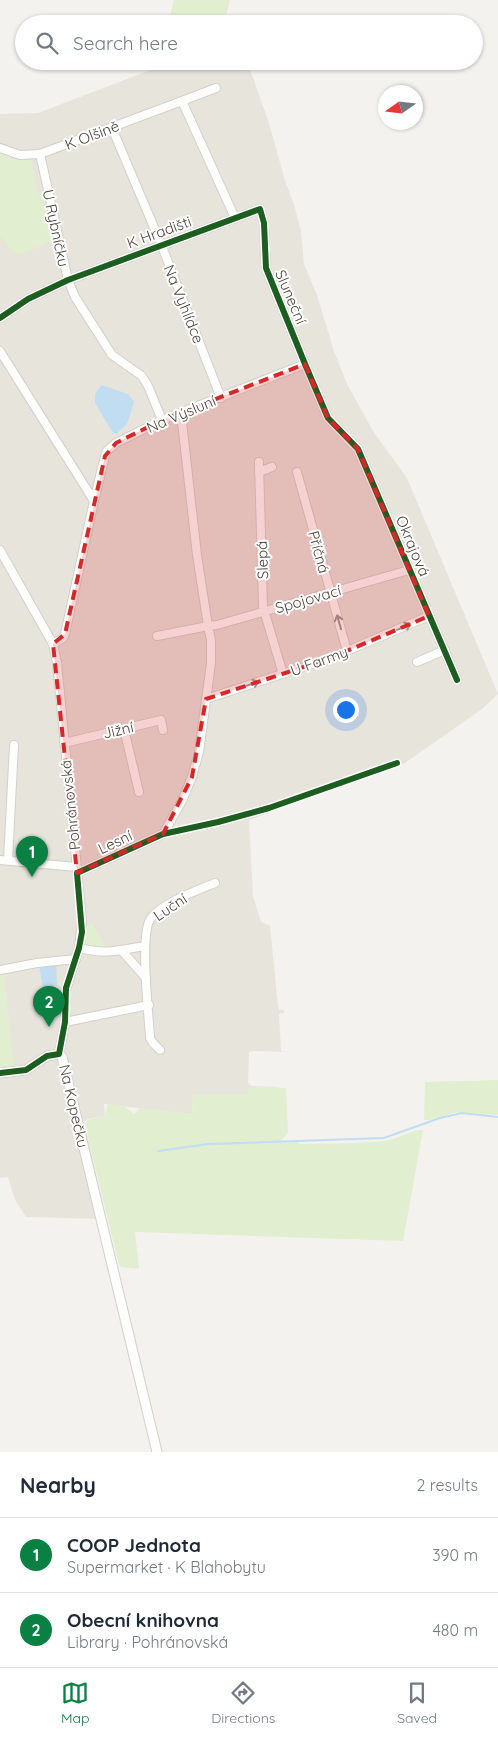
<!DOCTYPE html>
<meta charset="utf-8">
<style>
:root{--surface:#fff;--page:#f2f2f3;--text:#1f2937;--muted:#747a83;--line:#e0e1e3;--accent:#0b8043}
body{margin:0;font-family:Quicksand,sans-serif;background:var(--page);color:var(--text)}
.compass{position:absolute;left:378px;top:85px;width:45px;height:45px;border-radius:50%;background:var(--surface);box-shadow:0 1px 4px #0004;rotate:256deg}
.you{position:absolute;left:345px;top:709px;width:18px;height:18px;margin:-12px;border:4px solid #fff;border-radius:50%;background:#1a73e8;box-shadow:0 0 0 8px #1a73e833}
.badge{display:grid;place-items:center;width:32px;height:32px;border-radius:50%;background:var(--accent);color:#fff;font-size:16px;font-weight:700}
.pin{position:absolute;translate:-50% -41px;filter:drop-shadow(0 1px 2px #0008)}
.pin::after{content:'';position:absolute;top:26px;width:18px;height:15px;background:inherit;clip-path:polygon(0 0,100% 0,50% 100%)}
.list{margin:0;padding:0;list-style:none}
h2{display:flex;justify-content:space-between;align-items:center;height:65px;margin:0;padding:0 20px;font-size:21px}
h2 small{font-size:16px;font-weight:400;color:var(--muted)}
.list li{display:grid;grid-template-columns:32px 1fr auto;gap:15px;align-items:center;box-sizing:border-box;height:75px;padding:0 20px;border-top:1px solid var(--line)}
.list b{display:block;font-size:19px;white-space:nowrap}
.list p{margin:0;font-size:16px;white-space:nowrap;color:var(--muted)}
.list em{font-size:16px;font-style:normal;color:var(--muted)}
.icon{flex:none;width:28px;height:28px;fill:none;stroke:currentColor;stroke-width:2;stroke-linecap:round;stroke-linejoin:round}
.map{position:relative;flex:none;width:498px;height:1452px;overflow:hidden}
.search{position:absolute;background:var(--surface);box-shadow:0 1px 4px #0004;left:15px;right:15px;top:15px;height:55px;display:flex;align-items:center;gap:12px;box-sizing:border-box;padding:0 18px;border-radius:28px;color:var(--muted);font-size:19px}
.sheet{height:215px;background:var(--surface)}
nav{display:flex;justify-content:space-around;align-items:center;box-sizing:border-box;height:70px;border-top:1px solid var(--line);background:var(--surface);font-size:14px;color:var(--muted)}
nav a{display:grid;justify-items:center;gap:2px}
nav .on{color:var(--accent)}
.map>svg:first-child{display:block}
.residential{fill:#e7e4dc}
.green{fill:#e1eecf}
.water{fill:#c0ddf1}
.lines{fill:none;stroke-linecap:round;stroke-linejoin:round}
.stream{stroke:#c0ddf1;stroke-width:2}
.minor-casing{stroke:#d2d0cb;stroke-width:10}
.tertiary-casing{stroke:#d2d0cb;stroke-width:11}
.minor{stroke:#fdfdfc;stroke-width:8}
.tertiary{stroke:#fdfdfc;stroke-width:9}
.cycleway-casing{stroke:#fff;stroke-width:9}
.cycleway{stroke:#1b5e20;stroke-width:6}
.oneway{stroke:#9b9791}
.marked{fill:#d62828;fill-opacity:0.2;stroke:#d62828;stroke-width:4;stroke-dasharray:10 6;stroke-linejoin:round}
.labels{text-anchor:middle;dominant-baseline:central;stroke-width:4;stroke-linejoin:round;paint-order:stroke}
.street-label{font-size:15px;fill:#4b4439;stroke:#fff}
</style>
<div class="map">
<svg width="498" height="1452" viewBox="0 0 498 1452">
<rect width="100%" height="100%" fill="#f4f2ee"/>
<polygon class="residential" points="174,61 247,61 269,123 284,177 294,205 301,231 304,264 317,295 334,351 347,384 373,431 407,478 498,694 482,709 405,763 249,820 253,896 261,922 270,926 278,1006 279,1010 284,1010 284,1013 279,1014 281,1051 290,1052 254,1051 249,1052 248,1083 252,1086 279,1087 249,1088 248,1095 193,1095 192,1113 189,1114 104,1104 105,1116 88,1119 85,1121 85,1125 106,1219 26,1217 15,1200 8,1177 0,1178 0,114 38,113"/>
<g class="green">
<polygon points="174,0 230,0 224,24 168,24"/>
<polygon points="0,153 15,160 31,160 38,192 44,203 53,241 18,255 12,251 0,236"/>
<polygon points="92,923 107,949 86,945 85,942 86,927"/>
<polygon points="4,971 14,1068 0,1069 0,972"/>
<polygon points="498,1080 498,1115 457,1112 429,1120 424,1120 425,1082"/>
<path d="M 271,1087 L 286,1088 L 288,1133 L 279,1143 L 296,1142 L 301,1144 C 328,1143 356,1144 383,1141 C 395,1140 414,1129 423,1130 L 403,1241 L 135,1232 L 139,1267 L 138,1269 L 121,1267 L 119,1265 L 85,1125 L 87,1120 L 105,1116 L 107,1106 L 109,1104 L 123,1105 L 134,1114 L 140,1108 L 189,1114 L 192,1113 L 193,1095 L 247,1095 L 249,1088 Z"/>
</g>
<g class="water">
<polygon points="102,385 128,394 134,402 127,424 116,434 113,433 95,403 95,394"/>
<polygon points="56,963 57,985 43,988 39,965"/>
</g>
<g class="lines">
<polyline class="stream" points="158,1151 209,1144 384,1138 440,1118 462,1113 498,1117"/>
<defs>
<g id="minor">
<polyline points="216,88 182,101 235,218"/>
<polyline points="112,128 161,244 221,398"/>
<polyline points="0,148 20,155 40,154 182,101"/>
<polyline points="40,154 68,280 75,297 112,355 142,376 148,386 162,420"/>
<polyline points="0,318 28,299 68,280 260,209 264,223 266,268 305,364 328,418 358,449 457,680"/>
<polyline points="0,351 94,501 65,634 63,638 53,644"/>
<polyline points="259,462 263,607 283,674"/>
<polyline points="259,472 272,467"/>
<polyline points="297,472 347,651"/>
<polyline points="94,501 105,456 107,451 116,443 162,420 305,364"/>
<polyline points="0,550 53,644 57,663 82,920 79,948 65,993 65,1022 59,1054"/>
<polyline points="157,636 208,626 197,555 181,413"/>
<polyline points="417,662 445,650"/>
<polyline points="206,699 328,659 429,616"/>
<polyline points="124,729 139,792"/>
<polyline points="64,743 161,720 163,730"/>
<polyline points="0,860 76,867"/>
<polyline points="8,860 14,745"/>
<polyline points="77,873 163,834 182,801 192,777 199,752 211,663 211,640 208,626 217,625 409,570"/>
<path d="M 79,948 C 108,955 118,950 145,946"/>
<polyline points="122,951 146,978"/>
<polyline points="0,970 37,963 76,959"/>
<polyline points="65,1022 149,1005"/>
<path d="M 160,1050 L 153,1043 L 150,1038 C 149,1017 139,932 151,918 C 164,902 196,891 215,883"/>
</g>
<polyline id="tertiary" points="0,1073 26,1070 47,1056 59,1054 62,1057 157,1452"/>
</defs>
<use href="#minor" class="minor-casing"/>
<use href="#tertiary" class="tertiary-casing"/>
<use href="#minor" class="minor"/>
<use href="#tertiary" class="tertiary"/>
<defs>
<g id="cycleway">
<polyline points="0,318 28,299 68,280 260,209 264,223 266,268 305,364 328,418 358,449 457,680"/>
<polyline points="0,1073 26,1070 47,1056 59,1054 65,1022 66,988 79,948 82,932 77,873 163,834 218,822 269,808 397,763"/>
</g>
</defs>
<use href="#cycleway" class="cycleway-casing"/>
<use href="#cycleway" class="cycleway"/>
</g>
<defs><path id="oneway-shaft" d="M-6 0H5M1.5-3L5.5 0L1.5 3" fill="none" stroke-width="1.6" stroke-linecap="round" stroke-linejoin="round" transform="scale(1.25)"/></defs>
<g class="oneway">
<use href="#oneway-shaft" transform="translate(339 622) rotate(-106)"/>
<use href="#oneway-shaft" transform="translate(404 627) rotate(-23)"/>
<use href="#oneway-shaft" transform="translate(252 684) rotate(-18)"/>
</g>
<path class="marked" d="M 305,364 L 328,418 L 358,449 L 429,616 L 328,659 L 206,699 L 192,777 L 163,834 L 77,873 L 53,644 L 65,634 L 105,456 L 116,443 L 162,420 Z"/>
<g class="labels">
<g class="street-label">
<text transform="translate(92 135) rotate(-21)">K Olšině</text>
<text transform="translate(56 228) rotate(78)">U Rybníčku</text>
<text transform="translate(159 232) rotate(-20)">K Hradišti</text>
<text transform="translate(291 297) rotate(67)">Sluneční</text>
<text transform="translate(184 304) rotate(68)">Na Vyhlídce</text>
<text transform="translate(181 414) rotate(-23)">Na Výsluní</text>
<text transform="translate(413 546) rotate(67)">Okrajová</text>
<text transform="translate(319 552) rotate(75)">Příčná</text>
<text transform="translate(262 560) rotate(-92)">Slepá</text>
<text transform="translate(308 599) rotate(-16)">Spojovací</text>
<text transform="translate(319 661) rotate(-20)">U Farmy</text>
<text transform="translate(118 730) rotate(-13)">Jižní</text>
<text transform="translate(70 805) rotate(-96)">Pohránovská</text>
<text transform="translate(115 842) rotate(-25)">Lesní</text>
<text transform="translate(170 907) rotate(-34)">Luční</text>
<text transform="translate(74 1106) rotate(77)">Na Kopečku</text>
</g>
</g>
</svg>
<svg class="compass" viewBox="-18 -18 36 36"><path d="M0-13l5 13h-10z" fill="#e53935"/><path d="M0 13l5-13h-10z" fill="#747a83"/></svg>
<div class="you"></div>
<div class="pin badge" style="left:32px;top:877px">1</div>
<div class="pin badge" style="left:49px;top:1027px">2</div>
<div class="search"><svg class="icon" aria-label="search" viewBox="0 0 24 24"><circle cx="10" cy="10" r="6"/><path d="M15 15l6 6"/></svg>Search here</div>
</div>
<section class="sheet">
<h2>Nearby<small>2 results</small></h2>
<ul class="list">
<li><span class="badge">1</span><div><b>COOP Jednota</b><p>Supermarket · K Blahobytu</p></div><em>390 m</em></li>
<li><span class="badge">2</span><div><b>Obecní knihovna</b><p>Library · Pohránovská</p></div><em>480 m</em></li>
</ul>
</section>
<nav>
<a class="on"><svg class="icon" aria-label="map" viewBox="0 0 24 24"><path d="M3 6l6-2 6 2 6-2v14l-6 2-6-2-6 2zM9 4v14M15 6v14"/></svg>Map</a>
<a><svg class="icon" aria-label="directions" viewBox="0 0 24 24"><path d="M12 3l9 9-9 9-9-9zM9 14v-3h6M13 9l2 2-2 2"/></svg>Directions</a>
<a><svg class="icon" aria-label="saved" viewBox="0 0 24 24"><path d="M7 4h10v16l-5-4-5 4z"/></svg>Saved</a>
</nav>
